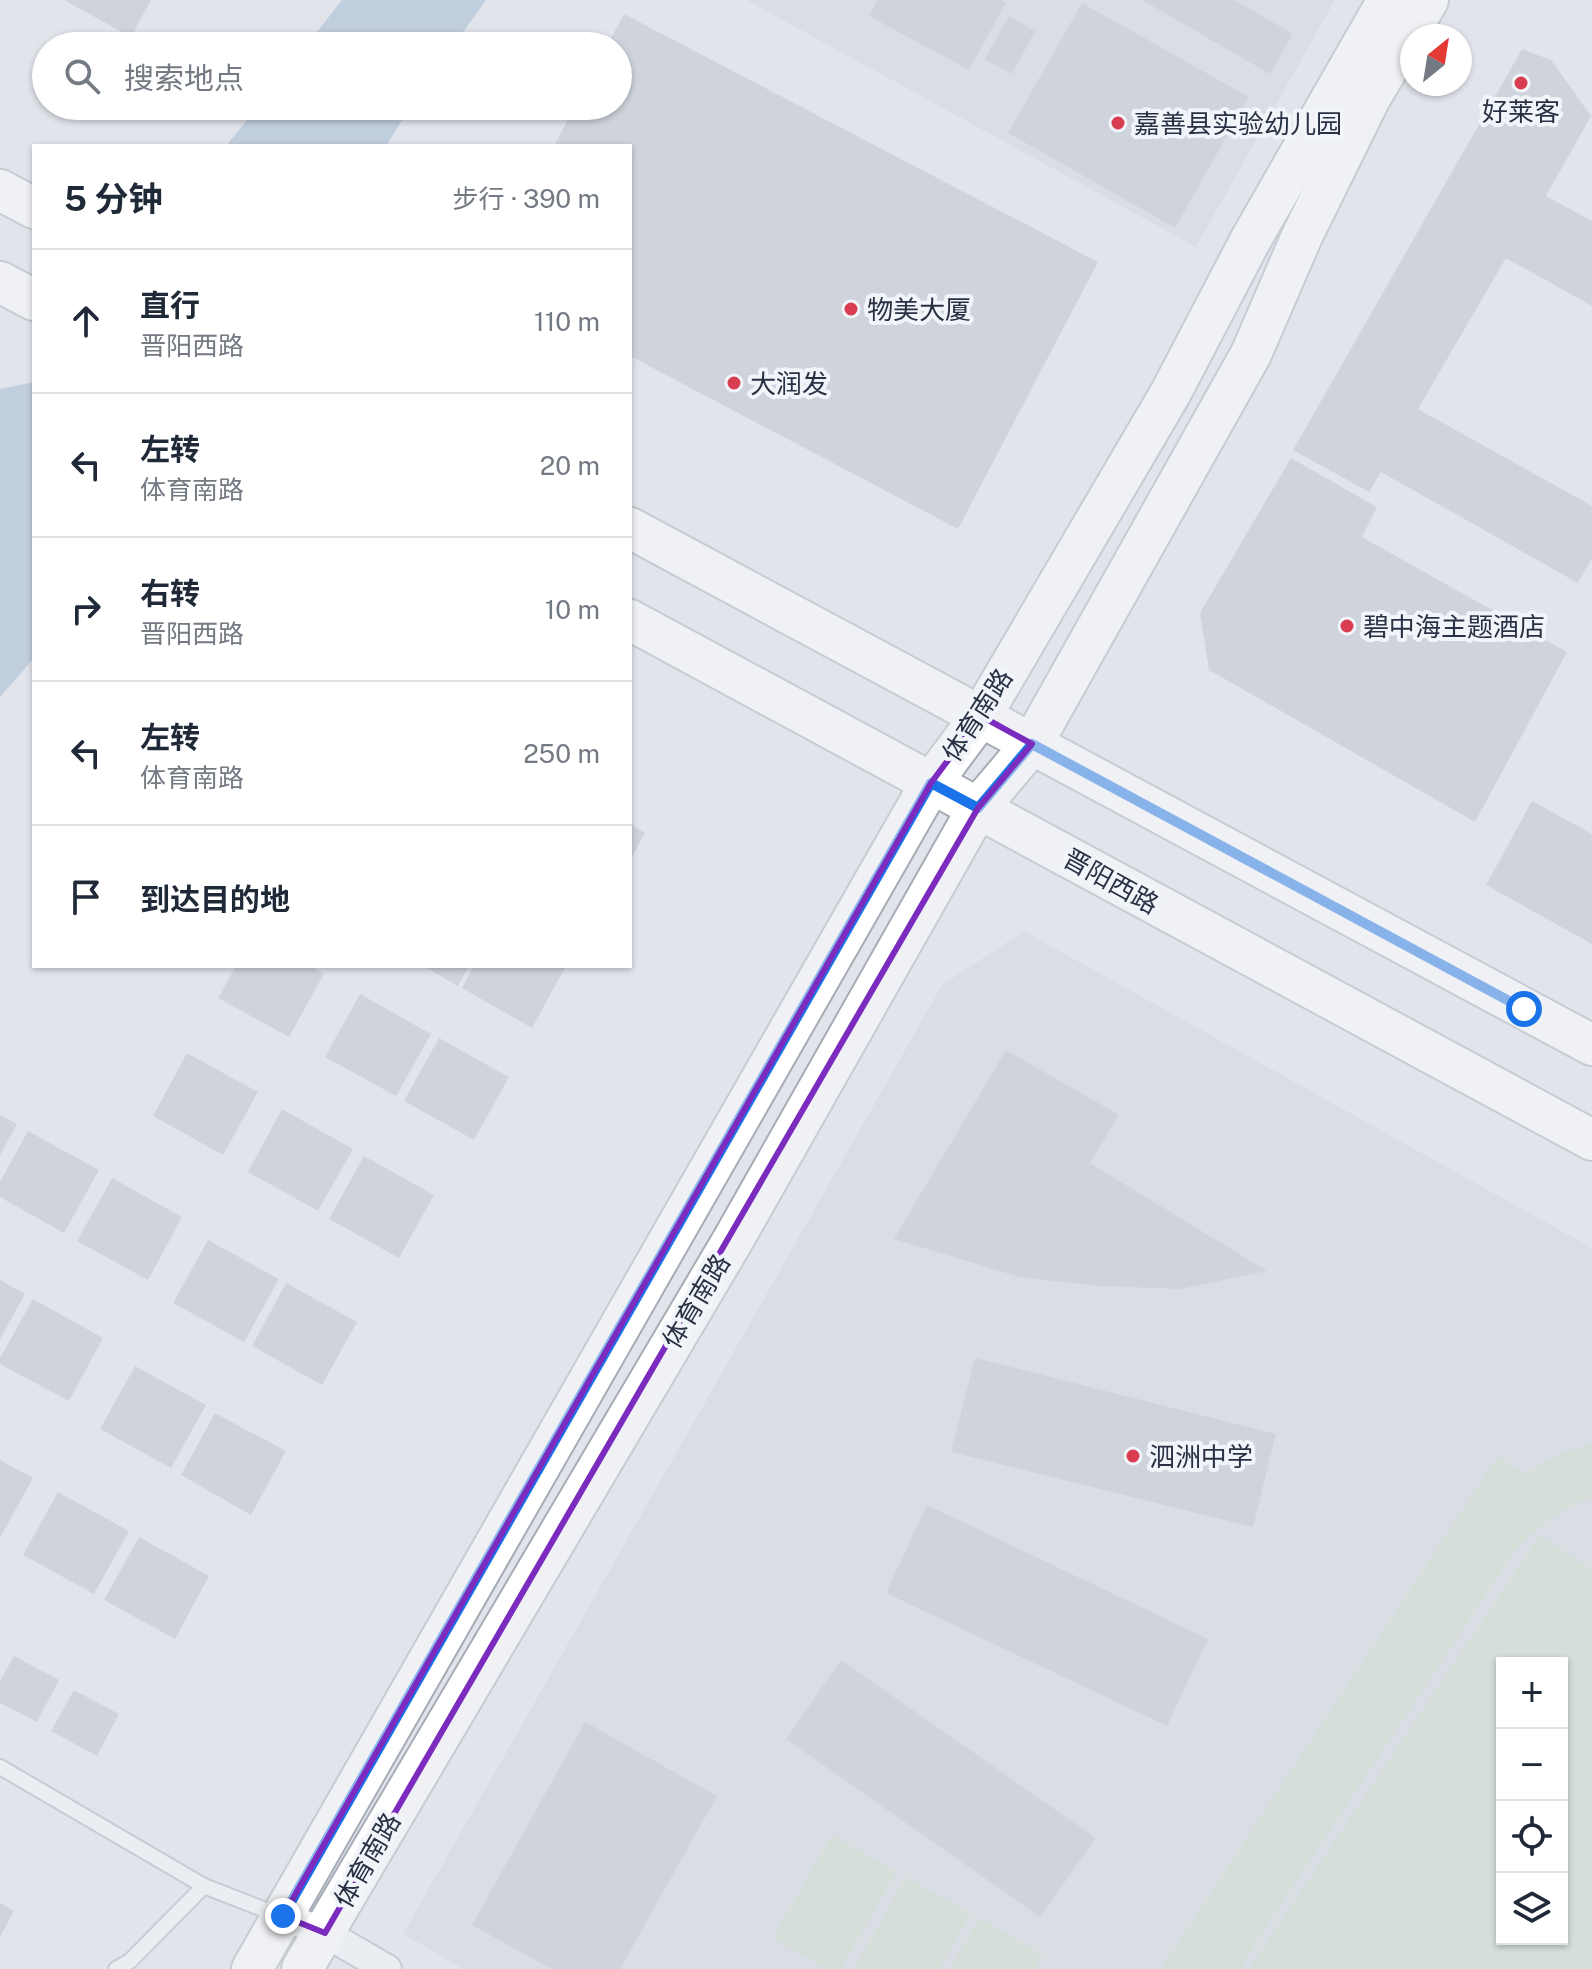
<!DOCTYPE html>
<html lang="zh">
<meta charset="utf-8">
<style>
:root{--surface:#fff;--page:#f6f6f7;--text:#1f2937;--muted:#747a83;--line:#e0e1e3}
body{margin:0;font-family:"Public Sans","Noto Sans SC",sans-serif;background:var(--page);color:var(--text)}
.controls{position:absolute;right:24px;bottom:24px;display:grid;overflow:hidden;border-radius:0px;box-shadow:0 2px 6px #0004}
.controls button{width:72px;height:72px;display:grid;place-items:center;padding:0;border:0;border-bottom:2px solid var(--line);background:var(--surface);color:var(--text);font:40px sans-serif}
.compass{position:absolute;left:1400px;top:24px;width:72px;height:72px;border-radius:50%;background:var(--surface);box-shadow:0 2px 6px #0004;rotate:30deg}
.stop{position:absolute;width:24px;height:24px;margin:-18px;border:6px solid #1a73e8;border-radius:50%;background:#fff}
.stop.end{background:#1a73e8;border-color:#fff;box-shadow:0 2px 8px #0008}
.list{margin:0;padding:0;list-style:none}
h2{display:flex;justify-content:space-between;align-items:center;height:104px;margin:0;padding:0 32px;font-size:34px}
h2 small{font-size:26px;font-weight:400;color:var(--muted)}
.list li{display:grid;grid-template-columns:52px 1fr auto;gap:24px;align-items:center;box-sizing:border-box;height:144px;padding:0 32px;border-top:2px solid var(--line)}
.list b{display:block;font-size:30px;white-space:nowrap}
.list p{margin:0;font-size:26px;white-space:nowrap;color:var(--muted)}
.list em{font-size:26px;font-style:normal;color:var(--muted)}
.icon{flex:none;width:44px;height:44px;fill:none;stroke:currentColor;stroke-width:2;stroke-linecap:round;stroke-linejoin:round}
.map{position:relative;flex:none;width:1592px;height:1969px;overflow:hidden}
.search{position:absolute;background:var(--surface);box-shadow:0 2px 6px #0004;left:32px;top:32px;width:600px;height:88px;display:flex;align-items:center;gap:20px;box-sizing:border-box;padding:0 28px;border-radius:44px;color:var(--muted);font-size:30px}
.panel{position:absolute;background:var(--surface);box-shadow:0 2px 6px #0004;left:32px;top:144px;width:600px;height:824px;border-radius:0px}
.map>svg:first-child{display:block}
.built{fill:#cfd4dd;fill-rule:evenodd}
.green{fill:#c6d5c2;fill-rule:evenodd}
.water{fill:#9ab1cd}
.building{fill:#b8bec9}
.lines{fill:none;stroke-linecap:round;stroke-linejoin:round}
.service-casing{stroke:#a6acb6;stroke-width:18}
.minor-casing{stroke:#a6acb6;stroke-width:32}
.secondary-casing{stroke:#a6acb6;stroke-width:44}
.service{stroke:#f4f6f9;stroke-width:14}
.minor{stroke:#f4f6f9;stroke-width:28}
.secondary{stroke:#fff;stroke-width:40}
.route{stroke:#1a73e8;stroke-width:10}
.marked{fill:none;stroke:#7b2cbf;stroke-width:6;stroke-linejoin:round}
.poi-dot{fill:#d93d51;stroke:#f1f4f8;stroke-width:3}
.labels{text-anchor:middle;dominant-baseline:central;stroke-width:8;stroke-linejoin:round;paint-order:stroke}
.poi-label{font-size:26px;fill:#283244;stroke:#f1f4f8;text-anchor:start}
.street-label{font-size:26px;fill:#283244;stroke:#f1f4f8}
</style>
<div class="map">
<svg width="1592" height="1969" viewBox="0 0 1592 1969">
<rect width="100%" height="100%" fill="#e1e5eb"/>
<g class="built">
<polygon points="746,0 1335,0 1196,247"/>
<path d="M 1024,931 L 1592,1248 L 1592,1969 L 463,1969 L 403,1934 L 942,985 ZM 1502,1663 L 1562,1663 L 1562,1939 L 1502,1939 Z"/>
</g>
<g class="green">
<path d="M 1592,1443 L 1592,1497 C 1561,1508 1536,1528 1514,1552 L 1258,1939 L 1241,1969 L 1161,1969 L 1498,1456 L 1525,1474 L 1557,1455 Z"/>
<path d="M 1540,1535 L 1592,1570 L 1592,1969 L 1249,1969 ZM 1562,1663 L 1562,1939 L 1502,1939 L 1502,1663 Z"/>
<polygon points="832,1835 896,1872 841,1969 827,1969 773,1938"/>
<polygon points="906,1877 971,1914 939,1969 854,1969"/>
<polygon points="979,1918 1043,1955 1035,1969 950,1969"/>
</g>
<g class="water">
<polygon points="342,0 486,0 453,46 306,46"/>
<polygon points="258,106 411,106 386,146 226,146"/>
<polygon points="34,382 34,658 0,697 0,389"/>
</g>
<g class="building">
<polygon points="64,0 151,0 131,37"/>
<polygon points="877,0 1001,0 1006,3 969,70 869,16"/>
<polygon points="1142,0 1234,0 1293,34 1270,74"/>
<polygon points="1082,3 1249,97 1175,228 1008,133"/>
<polygon points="624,14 1098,262 958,529 630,356 630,146 554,146 575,106 618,106 618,46 607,46"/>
<polygon points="1009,16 1035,31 1012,74 985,59"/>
<polygon points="1522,49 1551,60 1591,116 1546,196 1592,221 1592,306 1506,258 1418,409 1592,506 1592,558 1578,583 1381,472 1369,492 1293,450"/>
<polygon points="1291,458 1377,507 1362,537 1567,652 1475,822 1209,670 1200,613"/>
<polygon points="1532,801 1592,834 1592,944 1486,885"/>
<polygon points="630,824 645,833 630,860"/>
<polygon points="236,966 310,966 324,974 289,1037 218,998"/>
<polygon points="423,966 469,966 458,986"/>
<polygon points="474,966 566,966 532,1028 462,988"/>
<polygon points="360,994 431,1034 396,1096 325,1057"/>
<polygon points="439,1038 509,1077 474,1140 404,1101"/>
<polygon points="1006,1050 1119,1115 1090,1163 1267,1271 1180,1289 1099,1286 1020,1277 894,1239"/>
<polygon points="187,1053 258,1092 223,1155 153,1116"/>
<polygon points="282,1109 353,1149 318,1211 248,1172"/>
<polygon points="0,1115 17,1124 0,1155"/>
<polygon points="28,1131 99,1170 64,1233 0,1197 0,1182"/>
<polygon points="364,1156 434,1195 399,1258 329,1219"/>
<polygon points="112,1178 182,1217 148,1280 77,1241"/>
<polygon points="208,1240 279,1279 244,1342 173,1303"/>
<polygon points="0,1280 25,1294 0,1339"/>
<polygon points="286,1283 357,1322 322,1385 252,1346"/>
<polygon points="33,1299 103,1338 69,1401 0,1364 0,1358"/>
<polygon points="975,1358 1276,1434 1253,1527 951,1452"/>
<polygon points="135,1366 206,1405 171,1468 100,1429"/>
<polygon points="215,1413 286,1451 251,1515 181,1475"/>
<polygon points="0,1460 33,1478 0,1538"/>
<polygon points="58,1492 129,1531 94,1594 23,1555"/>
<polygon points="927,1505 1208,1639 1167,1726 886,1593"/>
<polygon points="139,1537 209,1576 175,1639 104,1600"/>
<polygon points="14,1656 59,1680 37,1722 0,1703 0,1681"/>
<polygon points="841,1660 1096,1838 1040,1917 786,1739"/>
<polygon points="74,1690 119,1714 97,1756 51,1731"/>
<polygon points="585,1722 717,1796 620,1969 551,1969 472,1925"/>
<polygon points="0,1903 14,1911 0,1937"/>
</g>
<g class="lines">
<defs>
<g id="service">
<polyline points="0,1767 204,1886 278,1915"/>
<polyline points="116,1969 130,1961 204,1886"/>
</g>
<polyline id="minor" points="283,1916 325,1933 387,1969"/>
<g id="secondary">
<polyline points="0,190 34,208"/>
<polyline points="0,282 34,300"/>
<polyline points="630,528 1592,1045"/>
<polyline points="630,620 1592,1140"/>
<polyline points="252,1969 931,783 981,716 1170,394 1250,241 1388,0"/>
<polyline points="302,1969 733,1240 978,808 1032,744 1251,354 1302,236 1370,98 1428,0"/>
</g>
</defs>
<use href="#service" class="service-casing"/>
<use href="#minor" class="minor-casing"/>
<use href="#secondary" class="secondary-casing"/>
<use href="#service" class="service"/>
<use href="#minor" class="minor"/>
<use href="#secondary" class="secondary"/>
</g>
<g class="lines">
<polyline class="route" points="283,1916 931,783 978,808 1032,744 1524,1009"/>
</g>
<path d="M0 0H1592V1969H0ZM 981,716 L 1032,744 L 978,808 L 325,1933 L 283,1916 L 931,783 Z" fill="#e1e5eb" fill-opacity=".55" fill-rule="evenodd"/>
<path class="marked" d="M 981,716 L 1032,744 L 978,808 L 325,1933 L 283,1916 L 931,783 Z"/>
<g class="poi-dot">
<circle cx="1521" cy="83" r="8"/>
<circle cx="1118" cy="123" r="8"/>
<circle cx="851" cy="309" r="8"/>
<circle cx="734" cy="383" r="8"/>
<circle cx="1347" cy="626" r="8"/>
<circle cx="1133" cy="1456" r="8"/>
</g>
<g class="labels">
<g class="poi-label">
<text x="1521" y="111" text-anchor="middle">好莱客</text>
<text x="1134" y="123">嘉善县实验幼儿园</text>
<text x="867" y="309">物美大厦</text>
<text x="750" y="383">大润发</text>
<text x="1363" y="626">碧中海主题酒店</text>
<text x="1149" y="1456">泗洲中学</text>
</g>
<g class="street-label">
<text transform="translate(977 715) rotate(-57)">体育南路</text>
<text transform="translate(1111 881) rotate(29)">晋阳西路</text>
<text transform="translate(696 1301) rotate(-59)">体育南路</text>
<text transform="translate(367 1860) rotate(-60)">体育南路</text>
</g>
</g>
</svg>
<div class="controls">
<button>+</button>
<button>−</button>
<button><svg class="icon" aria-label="locate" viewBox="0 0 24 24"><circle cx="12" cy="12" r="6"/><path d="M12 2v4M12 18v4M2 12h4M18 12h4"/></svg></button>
<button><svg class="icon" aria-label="layers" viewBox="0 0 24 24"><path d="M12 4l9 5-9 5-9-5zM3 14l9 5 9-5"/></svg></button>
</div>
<svg class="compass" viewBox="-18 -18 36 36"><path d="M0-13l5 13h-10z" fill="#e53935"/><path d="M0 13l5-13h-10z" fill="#747a83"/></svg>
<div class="stop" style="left:1524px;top:1009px"></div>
<div class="stop end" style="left:283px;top:1916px"></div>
<div class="search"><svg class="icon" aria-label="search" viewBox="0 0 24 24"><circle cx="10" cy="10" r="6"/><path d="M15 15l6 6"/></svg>搜索地点</div>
<section class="panel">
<h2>5 分钟<small>步行 · 390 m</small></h2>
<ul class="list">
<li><svg class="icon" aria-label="ahead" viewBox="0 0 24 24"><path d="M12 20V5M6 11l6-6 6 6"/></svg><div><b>直行</b><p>晋阳西路</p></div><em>110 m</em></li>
<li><svg class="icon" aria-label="left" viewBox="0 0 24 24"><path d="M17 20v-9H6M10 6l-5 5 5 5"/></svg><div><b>左转</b><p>体育南路</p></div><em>20 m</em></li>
<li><svg class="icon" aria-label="right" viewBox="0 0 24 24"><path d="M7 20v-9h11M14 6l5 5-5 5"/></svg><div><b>右转</b><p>晋阳西路</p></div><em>10 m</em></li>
<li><svg class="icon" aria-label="left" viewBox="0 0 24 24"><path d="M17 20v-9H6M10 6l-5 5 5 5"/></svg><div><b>左转</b><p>体育南路</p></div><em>250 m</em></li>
<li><svg class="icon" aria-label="arrive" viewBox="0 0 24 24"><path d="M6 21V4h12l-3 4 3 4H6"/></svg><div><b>到达目的地</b></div></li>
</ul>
</section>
</div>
